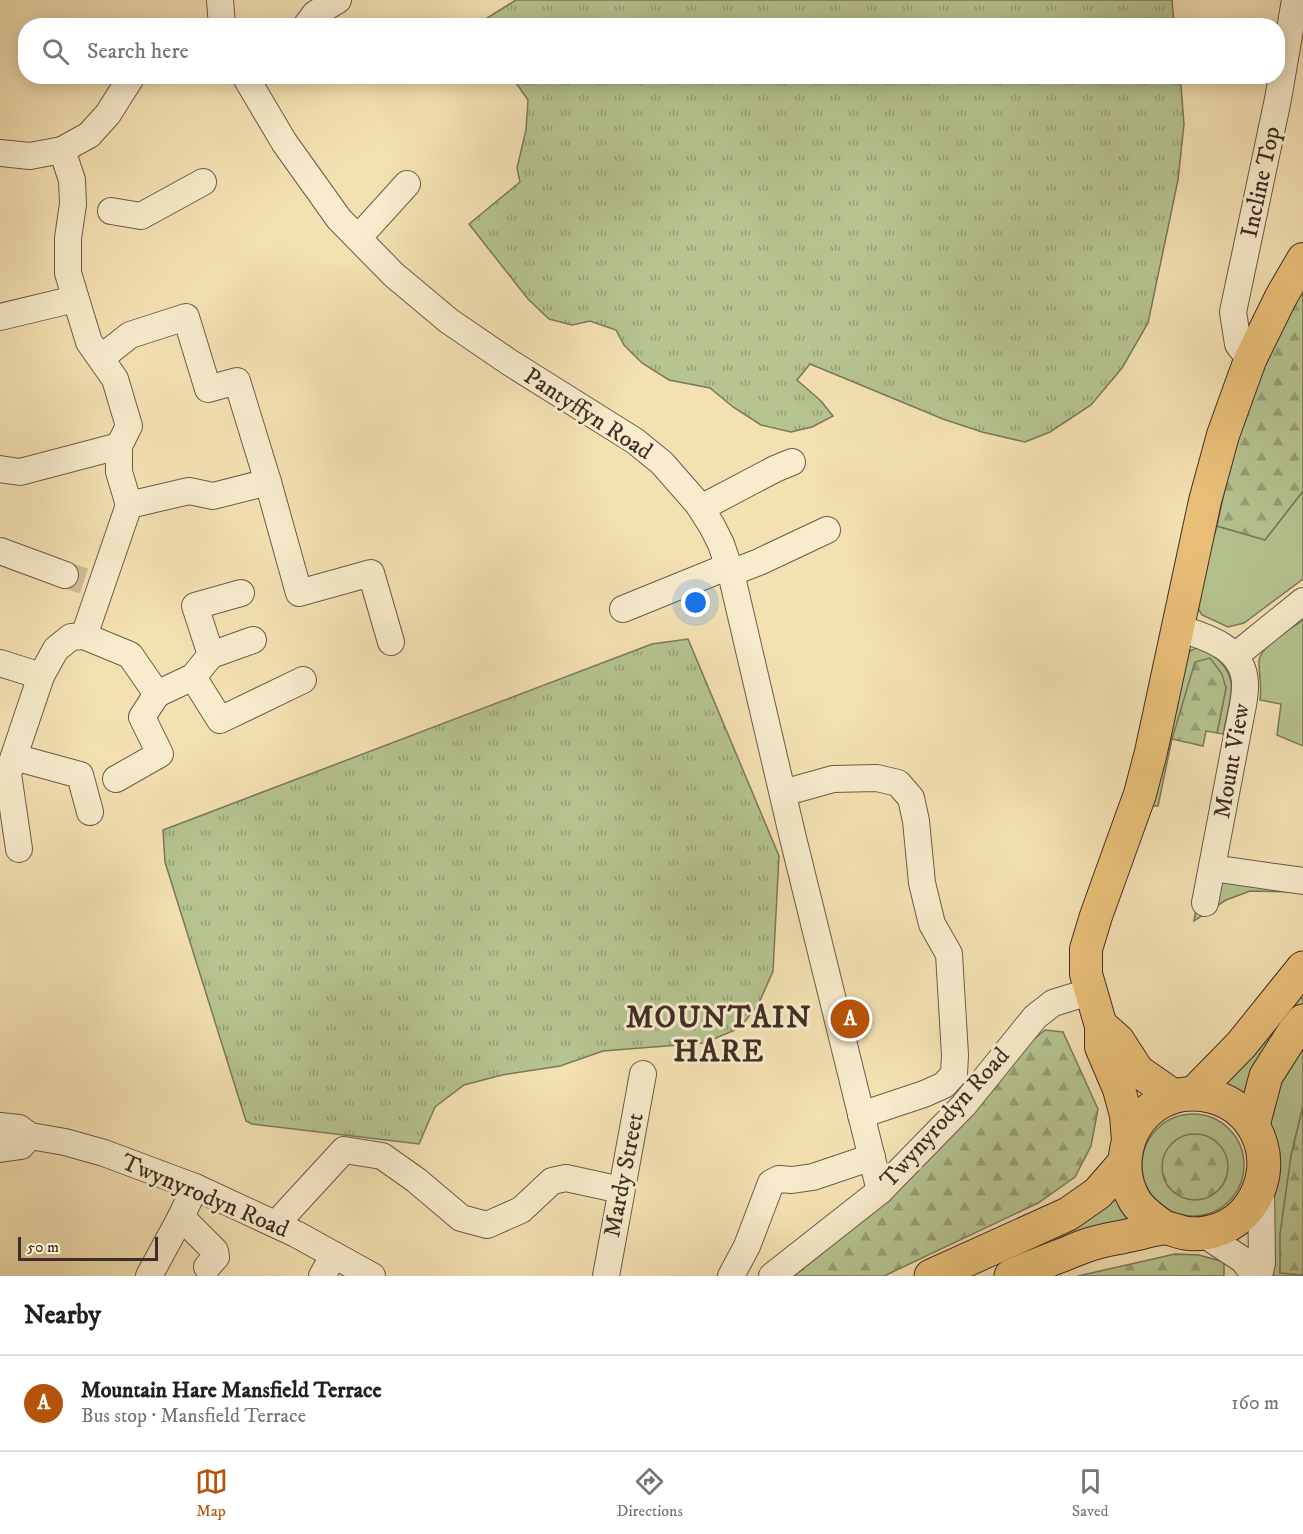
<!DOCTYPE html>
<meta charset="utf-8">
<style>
:root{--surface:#fff;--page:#f6f6f6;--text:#202124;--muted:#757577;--line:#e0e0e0;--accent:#b45309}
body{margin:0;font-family:"IM FELL DW Pica",serif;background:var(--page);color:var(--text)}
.scale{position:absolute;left:18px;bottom:15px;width:140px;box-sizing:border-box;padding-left:6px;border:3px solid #3f2e24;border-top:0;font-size:16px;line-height:21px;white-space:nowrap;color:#3f2e24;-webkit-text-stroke:4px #f8eccd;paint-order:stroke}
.you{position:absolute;left:696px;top:603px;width:21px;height:21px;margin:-15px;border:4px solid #fff;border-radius:50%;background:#1a73e8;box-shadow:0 0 0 9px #1a73e833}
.badge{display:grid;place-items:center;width:39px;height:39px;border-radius:50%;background:var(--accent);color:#fff;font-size:20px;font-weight:700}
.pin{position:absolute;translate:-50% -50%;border:3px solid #fff;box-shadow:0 2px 6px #0006}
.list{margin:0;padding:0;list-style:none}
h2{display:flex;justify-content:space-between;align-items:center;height:78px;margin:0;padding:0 24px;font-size:26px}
h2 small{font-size:20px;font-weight:400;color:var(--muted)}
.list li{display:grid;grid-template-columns:39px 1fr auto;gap:18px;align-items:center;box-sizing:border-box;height:96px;padding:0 24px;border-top:2px solid var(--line)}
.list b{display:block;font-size:22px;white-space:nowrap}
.list p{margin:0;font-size:20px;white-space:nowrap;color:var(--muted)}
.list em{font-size:20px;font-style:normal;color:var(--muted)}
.icon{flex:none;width:33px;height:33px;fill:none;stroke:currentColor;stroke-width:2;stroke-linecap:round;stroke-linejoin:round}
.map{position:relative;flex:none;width:1303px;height:1276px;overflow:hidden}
.search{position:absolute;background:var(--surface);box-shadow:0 3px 15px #0003;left:18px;right:18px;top:18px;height:66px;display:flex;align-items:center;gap:15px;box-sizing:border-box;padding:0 21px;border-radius:24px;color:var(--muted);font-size:22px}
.sheet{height:174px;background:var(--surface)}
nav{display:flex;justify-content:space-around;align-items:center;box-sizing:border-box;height:84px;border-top:2px solid var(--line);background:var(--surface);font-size:16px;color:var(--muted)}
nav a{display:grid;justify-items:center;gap:3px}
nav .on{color:var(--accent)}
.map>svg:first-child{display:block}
.grass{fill:#b6c490;stroke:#7a795a;stroke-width:1.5}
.forest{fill:url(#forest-firs);stroke:#7a795a;stroke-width:1.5}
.park{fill:url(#park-tufts);stroke:#7a795a;stroke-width:1.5}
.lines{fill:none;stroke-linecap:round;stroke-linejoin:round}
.minor-tunnel{stroke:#d0bd96;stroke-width:26;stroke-dasharray:26 13;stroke-linecap:butt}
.minor-casing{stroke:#6c5b48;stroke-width:28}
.major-casing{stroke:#3f2e24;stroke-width:34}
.highway-casing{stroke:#3f2e24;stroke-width:35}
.minor{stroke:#f8eccd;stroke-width:26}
.major{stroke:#eac079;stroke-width:32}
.highway{stroke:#eac079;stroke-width:33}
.labels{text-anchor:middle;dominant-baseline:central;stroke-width:6;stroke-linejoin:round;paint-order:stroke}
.street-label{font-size:24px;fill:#3f2e24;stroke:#f8eccd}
.district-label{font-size:30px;font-weight:bold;letter-spacing:1.5px;fill:#3f2e24;stroke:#f8eccd}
</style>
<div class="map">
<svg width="1303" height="1276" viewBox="0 0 1303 1276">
<defs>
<pattern id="forest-firs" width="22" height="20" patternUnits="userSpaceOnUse" patternTransform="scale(1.5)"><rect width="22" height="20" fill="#b6c490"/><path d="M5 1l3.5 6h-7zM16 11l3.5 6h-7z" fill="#95a075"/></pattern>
<pattern id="park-tufts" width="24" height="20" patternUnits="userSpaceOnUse" patternTransform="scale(1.5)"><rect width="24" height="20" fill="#b6c490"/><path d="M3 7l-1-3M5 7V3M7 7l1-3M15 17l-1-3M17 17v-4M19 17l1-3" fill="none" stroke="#95a075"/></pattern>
</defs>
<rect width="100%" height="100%" fill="#f4e1b2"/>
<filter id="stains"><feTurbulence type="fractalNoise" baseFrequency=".00333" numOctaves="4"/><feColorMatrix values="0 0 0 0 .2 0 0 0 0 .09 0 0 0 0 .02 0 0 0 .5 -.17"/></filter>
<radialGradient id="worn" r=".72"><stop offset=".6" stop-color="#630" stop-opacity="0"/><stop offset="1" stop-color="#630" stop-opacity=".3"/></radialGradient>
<g class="grass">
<polygon points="1303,491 1303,579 1244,623 1228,627 1202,615 1197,607 1209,552 1217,526 1265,540"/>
<path d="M 1303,620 L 1303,746 L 1277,735 L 1281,704 L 1260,700 C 1262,687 1259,675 1259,662 C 1259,646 1291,629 1303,620 Z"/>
<path d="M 1198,647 C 1214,654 1228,664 1231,683 C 1233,692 1225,724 1223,734 L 1217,733 L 1226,688 L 1172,739 L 1158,806 L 1150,806 L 1183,662 L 1190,651 Z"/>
<polygon points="1224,877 1303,892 1250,891 1226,900 1194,921 1196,909"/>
<polygon points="1298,995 1303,999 1303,1008 1248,1099 1221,1084"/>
<polygon points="1303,1042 1303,1106 1291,1156 1281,1272 1303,1275 1303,1276 1273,1276 1270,1251 1270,1208 1279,1175 1269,1122 1271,1098"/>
<circle cx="1193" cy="1165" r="51"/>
<polygon points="1116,1196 1135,1225 1037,1254 1034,1241"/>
</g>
<g class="forest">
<polygon points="1303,286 1303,491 1265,540 1217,526 1240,418 1274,331"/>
<polygon points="1210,658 1222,674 1226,688 1217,733 1206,731 1203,746 1172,739 1195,662"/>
<polygon points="1045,1030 1063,1032 1098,1109 1091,1146 1075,1177 1038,1203 884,1276 794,1276 888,1200 974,1113 1028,1044"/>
<polygon points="1303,1106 1303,1275 1280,1273 1280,1234 1291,1156"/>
<circle cx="1195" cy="1167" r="33"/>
<polygon points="1175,1254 1199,1255 1224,1262 1224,1276 1078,1276"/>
</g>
<g class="park">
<polygon points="516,0 1172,0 1174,25 476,25"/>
<polygon points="1176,76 1181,86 1184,124 1178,180 1148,323 1122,368 1091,405 1050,432 1025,442 982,432 943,419 810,364 797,380 821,401 833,416 812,427 791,432 761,425 733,407 710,388 669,380 642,363 624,345 616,330 590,321 572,325 549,319 528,299 469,224 520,182 517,168 526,130 528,100 512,77"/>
<polygon points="688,639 779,856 773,971 759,1003 740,1028 704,1043 603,1051 560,1066 502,1075 464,1085 435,1107 419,1144 252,1124 246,1121 165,862 163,830 652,644"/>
</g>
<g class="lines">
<polyline class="minor-tunnel" points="65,575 84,581"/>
<defs>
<g id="minor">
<polyline points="220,0 222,26"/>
<polyline points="306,26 315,14 338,0"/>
<polyline points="245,76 284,142 339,219 394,275 449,321 509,362 635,441 662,463 698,504 712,526 721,544 731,573 792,834 880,1191"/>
<polyline points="0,153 30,156 62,150"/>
<polyline points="111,211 141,216 203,182"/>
<polyline points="358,238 407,184"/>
<polyline points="0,317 75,299"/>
<polyline points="101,358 130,335 186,317 208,389 237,381 268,482"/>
<polyline points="1250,360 1238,344 1233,312 1278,99 1295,0"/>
<polyline points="0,469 20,472 119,446"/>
<polyline points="129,505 119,472 119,446 129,426 115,379 89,342 68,273 68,238 73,204 72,180 62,150 89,135 108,114 132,76"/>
<polyline points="129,505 189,491 213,496 268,482 299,593 371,573 391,642"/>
<polyline points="701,508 775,469 792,462"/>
<polyline points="0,551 65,575"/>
<polyline points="731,573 759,562 827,530"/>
<polyline points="623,609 729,566"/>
<path d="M 1178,628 C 1208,637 1246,649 1245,686 C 1245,696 1243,706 1241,715 L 1205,903"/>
<polyline points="84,636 130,655 157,694 193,677 211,655 195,606 241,593"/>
<polyline points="84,636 129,505"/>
<polyline points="211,655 253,640"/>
<polyline points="1235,656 1303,601"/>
<polyline points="0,663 41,676"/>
<polyline points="193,677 220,720 303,680"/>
<polyline points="14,757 80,775 90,812"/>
<polyline points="116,779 160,754 142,717 157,694"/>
<polyline points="783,793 833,779 877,778 898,783 911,798 916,821 922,883 932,924 949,954 955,1055 954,1074 944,1085 924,1094 861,1115"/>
<polyline points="19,849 8,774 41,676 56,649 71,637 84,636"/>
<polyline points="1212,868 1303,881"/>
<polyline points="0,1126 19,1128 30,1136 65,1142 104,1153 195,1187 296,1234 372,1276"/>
<polyline points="0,1149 21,1146 30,1136"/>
<polyline points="181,1217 215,1251 216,1257 207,1267"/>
<polyline points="276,1224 344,1150 382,1156 416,1180 461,1218 487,1225 521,1210 552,1181 566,1178 621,1190"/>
<polyline points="1202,1233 1243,1260 1255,1276"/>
<polyline points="149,1276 181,1217 195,1187"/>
<polyline points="322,1276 334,1255"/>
<polyline points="606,1276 643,1074"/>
<polyline points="731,1276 747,1246 771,1183 779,1179 792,1180 813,1177 872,1157"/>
<polyline points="772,1276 880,1191 964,1105 1035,1017 1053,1003 1092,991"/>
<polyline points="1259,1276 1262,1263 1261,1186"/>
</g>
<g id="major">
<polyline points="1102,1026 1118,1040 1138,1071 1174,1096"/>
<polyline points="1128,1141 1126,1115 1119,1089 1101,1047 1101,1026 1086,974 1086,949 1096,916 1140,794 1151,752 1205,501 1223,435 1250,360 1281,297 1303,259"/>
</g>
<g id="highway">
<polyline points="1194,1093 1241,1045 1303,968"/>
<polyline points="1253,1125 1266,1076 1294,1032 1303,1021"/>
<polyline points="931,1276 1068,1214 1098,1193 1124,1163"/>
<path d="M 1011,1276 C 1026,1269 1042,1263 1057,1257 C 1069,1253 1080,1247 1091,1244 C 1104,1240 1118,1238 1131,1235 C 1142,1233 1152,1229 1163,1228 C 1170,1227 1177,1232 1185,1233 C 1196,1235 1209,1233 1220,1229 C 1244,1220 1259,1198 1263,1174 C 1266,1154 1260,1134 1248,1119 C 1225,1092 1182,1085 1153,1107 C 1125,1128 1116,1170 1135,1201 C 1142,1212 1154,1220 1165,1228"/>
</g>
</defs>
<use href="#minor" class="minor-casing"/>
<use href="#major" class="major-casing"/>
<use href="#highway" class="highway-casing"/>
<use href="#minor" class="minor"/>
<use href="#major" class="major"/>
<use href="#highway" class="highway"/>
</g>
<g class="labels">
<g class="street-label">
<text transform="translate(1261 182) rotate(-78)">Incline Top</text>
<text transform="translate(588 414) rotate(33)">Pantyffyn Road</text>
<text transform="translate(1232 761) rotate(-80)">Mount View</text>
<text transform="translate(945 1118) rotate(-48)">Twynyrodyn Road</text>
<text transform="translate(624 1175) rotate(-79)">Mardy Street</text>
<text transform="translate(205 1196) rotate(23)">Twynyrodyn Road</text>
</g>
<g class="district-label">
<text x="719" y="1018">MOUNTAIN<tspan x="719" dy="34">HARE</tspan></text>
</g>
</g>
<rect width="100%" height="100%" filter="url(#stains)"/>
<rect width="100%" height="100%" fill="url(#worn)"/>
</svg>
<div class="scale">50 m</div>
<div class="you"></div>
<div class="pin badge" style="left:850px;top:1019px">A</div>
<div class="search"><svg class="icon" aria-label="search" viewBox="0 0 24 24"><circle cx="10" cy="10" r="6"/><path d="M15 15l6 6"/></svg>Search here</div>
</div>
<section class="sheet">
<h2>Nearby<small></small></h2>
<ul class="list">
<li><span class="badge">A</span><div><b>Mountain Hare Mansfield Terrace</b><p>Bus stop · Mansfield Terrace</p></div><em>160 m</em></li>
</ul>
</section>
<nav>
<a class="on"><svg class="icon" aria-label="map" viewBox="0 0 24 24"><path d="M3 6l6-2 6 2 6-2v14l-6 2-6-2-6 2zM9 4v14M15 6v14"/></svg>Map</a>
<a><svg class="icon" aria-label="directions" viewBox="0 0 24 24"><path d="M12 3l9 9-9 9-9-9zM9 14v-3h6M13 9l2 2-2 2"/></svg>Directions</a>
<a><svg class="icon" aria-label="saved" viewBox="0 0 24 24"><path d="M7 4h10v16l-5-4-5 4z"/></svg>Saved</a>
</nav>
